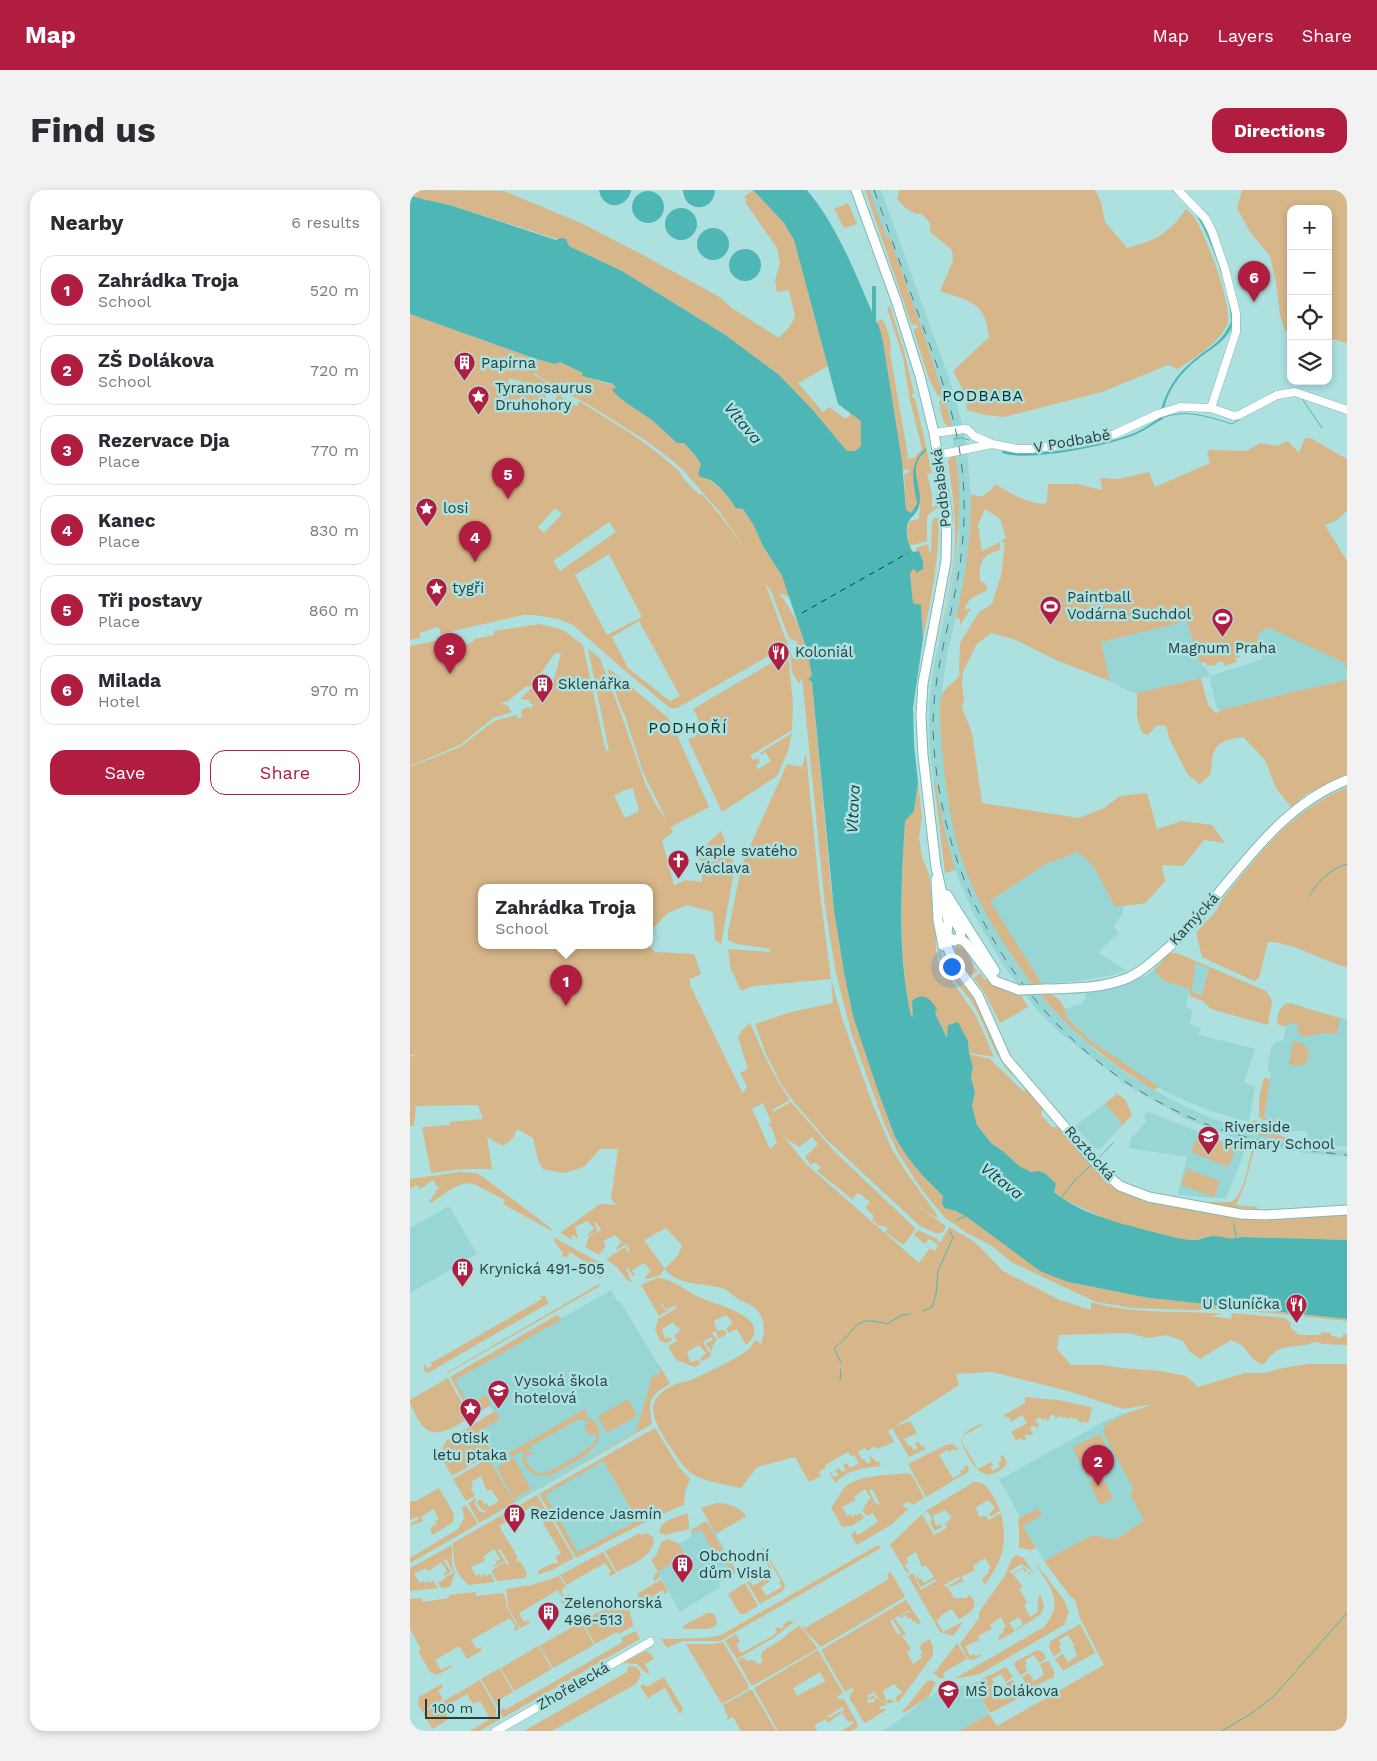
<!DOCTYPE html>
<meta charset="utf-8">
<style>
:root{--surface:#fff;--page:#f2f2f3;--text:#2b2b33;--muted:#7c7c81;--line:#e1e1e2;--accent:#b01d40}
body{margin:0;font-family:"Work Sans",sans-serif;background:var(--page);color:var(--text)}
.controls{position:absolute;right:15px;top:15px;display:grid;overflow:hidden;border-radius:10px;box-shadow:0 2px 8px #0003}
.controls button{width:45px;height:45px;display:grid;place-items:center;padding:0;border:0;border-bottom:1px solid var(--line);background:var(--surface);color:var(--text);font:25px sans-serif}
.scale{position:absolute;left:15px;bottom:12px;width:75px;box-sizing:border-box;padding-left:5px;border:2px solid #293f3f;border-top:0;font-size:14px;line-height:18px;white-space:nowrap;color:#293f3f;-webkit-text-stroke:4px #ace1e0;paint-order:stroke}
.you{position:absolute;left:541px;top:776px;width:18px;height:18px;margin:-12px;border:4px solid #fff;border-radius:50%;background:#1a73e8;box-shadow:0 0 0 8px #1a73e833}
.badge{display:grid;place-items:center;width:32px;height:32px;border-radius:50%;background:var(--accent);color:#fff;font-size:16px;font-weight:700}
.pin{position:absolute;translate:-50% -41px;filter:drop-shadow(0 1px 2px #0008)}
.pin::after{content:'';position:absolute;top:26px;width:18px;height:15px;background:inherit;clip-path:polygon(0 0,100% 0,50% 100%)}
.popup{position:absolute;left:68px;top:694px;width:175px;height:65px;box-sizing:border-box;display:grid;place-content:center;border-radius:10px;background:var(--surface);filter:drop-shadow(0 1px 4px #0005);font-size:16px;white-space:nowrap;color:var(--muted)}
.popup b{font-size:19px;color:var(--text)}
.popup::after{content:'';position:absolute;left:50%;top:100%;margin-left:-10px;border:10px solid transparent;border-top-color:var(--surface)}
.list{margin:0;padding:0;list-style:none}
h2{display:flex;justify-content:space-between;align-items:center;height:65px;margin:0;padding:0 20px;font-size:21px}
h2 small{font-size:16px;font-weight:400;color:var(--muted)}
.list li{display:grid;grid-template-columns:32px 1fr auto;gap:15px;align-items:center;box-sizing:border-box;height:70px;margin:0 10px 10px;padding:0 10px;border:1px solid var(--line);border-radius:15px}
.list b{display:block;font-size:19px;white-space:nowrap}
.list p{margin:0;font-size:16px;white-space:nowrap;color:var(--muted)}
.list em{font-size:16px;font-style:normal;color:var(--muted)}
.actions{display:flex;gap:10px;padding:15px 20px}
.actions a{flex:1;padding:11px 0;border:1px solid var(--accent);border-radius:15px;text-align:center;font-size:18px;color:var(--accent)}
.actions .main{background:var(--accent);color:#fff}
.icon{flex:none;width:28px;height:28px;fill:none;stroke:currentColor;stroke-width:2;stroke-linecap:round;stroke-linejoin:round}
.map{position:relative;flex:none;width:937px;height:1541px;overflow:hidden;border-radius:15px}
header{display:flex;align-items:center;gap:30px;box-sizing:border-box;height:70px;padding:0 25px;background:var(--accent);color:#fff}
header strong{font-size:24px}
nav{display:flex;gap:28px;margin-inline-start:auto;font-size:18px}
.intro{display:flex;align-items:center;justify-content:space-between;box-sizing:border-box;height:120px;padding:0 30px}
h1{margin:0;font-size:35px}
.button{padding:12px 22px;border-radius:15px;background:var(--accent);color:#fff;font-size:18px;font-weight:700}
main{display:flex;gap:30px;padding:0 30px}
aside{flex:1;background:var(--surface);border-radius:15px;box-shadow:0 2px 8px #0003}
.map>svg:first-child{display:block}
.built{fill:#98d6d5}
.green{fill:#d7b68a;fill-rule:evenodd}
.water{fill:#4fb6b6}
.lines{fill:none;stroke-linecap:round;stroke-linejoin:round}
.stream{stroke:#4fb6b6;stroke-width:1}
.ferry{stroke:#0d3e3e;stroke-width:1;stroke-dasharray:6 5;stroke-linecap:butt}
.tertiary-casing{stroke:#84b8b8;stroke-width:9}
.secondary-casing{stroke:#84b8b8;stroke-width:11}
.tertiary{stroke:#fff;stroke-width:8}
.secondary{stroke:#fff;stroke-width:9}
.rail{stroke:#567776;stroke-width:1;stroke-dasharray:9 9;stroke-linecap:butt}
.secondary-bridge-casing{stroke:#84b8b8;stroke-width:11;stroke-linecap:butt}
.secondary-bridge{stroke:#fff;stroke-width:9}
.labels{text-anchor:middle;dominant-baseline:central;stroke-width:5;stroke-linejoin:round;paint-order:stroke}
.poi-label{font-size:15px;fill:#293f3f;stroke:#ace1e0;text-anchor:start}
.street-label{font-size:15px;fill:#293f3f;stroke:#ace1e0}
.neighbourhood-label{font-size:16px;letter-spacing:1px;fill:#0a3333;stroke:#ace1e0}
.water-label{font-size:16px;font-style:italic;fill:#0d3e3e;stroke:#ace1e0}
</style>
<header>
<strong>Map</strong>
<nav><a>Map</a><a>Layers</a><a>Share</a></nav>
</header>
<div class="intro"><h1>Find us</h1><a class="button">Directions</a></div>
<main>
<aside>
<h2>Nearby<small>6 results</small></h2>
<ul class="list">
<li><span class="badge">1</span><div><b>Zahrádka Troja</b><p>School</p></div><em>520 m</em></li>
<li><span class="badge">2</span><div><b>ZŠ Dolákova</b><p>School</p></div><em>720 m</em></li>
<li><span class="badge">3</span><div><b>Rezervace Dja</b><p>Place</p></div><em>770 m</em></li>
<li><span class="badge">4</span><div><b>Kanec</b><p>Place</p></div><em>830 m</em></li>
<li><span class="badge">5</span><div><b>Tři postavy</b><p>Place</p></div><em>860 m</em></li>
<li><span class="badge">6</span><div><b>Milada</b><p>Hotel</p></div><em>970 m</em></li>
</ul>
<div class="actions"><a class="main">Save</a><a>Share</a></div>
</aside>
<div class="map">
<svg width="937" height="1541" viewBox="0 0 937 1541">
<rect width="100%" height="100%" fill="#ace1e0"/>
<g class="built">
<polygon points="458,0 471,0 539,188 550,226 557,258 561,311 559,358 552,403 538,460 533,492 530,534 536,595 545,644 552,667 575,720 603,768 637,813 685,860 720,886 760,909 800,928 846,943 893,953 893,955 904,957 937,961 937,967 895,963 842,953 821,947 774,928 717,895 714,895 710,892 710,890 648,841 627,820 593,775 564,725 541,671 528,623 520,565 519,534 519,511 524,474 541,401 548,357 549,334 547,273 539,228 528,192"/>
<polygon points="776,429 790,473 796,478 800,486 853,469 847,445 853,440 861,438 935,473 937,490 883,502 811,520 807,519 799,486 727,503 719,501 700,491 691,452 766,434"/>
<polygon points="668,662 684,677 705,717 714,716 712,725 704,736 709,743 688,763 716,780 703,785 668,791 632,794 579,712 636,674"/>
<polygon points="785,772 799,778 792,805 782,802"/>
<polygon points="744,780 754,791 780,799 776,817 782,820 780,835 791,838 788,845 845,859 834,892 845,896 839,932 800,921 758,903 721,880 681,851 657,828 655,819 672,813 676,807 674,802 705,798 730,787 736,786"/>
<polygon points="876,813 883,813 908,823 937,829 937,957 896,953 897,941 880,941 865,937 866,930 854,928 861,883 857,880 861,857 866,852 873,850 876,837 868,834 867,829 871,817"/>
<polygon points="705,906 722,925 690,959 684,958 665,936"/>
<polygon points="738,922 835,960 816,1009 769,1005 768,1003 777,967 719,958 721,948 737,931 733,927"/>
<polygon points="39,1016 67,1064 0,1103 0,1038"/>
<polygon points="201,1100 208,1112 210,1111 252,1181 226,1242 105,1312 79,1268 84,1265 70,1241 89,1229 80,1216 81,1215 59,1215 44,1190"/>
<polygon points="751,1213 785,1302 786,1308 781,1318 734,1330 705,1351 682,1345 634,1371 613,1336 602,1311 589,1290 693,1232 712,1224"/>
<polygon points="193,1271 227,1331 168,1363 134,1305"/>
<polygon points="300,1333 327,1382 309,1393 310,1397 270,1422 248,1383 269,1354 281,1347 282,1344"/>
<polygon points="562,1494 579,1524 549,1541 472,1541 487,1532 519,1506 523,1507 523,1504 532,1498"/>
</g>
<g class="green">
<polygon points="0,0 94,1 171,33 233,65 308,106 322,118 369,148 380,136 385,126 379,100 367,102 365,90 370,73 367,58 335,12 337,10 334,7 343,0 374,33 384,50 418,176 388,193 413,222 419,217 436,229 441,223 451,231 451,256 445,261 437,261 402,219 368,184 314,144 212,81 159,56 156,52 43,16 0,6"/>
<path d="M 455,0 L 459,0 L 476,47 L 479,46 L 517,154 L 542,235 L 540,237 C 531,234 531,219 529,211 L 531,210 L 530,206 L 528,206 L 519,189 L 504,142 L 504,139 L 508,138 L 506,134 L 503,135 L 501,133 Z"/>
<path d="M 490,0 L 685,0 L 691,12 L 695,32 L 717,58 C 745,51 760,43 776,19 C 779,22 782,24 784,27 C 795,42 825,121 817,136 C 806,155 785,167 768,179 L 758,175 L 692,202 L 594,227 L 575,225 L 557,220 L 554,202 L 543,181 L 579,147 C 575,111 561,112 530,101 L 543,71 L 542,60 L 520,42 L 520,33 L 512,24 C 501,24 493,17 487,8 Z"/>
<polygon points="832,0 937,0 937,153 918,148 918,19 881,19 881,142 875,141 870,125 866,93 860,66 840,42 827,18"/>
<polygon points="438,13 447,34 434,38 424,19"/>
<path d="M 480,116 L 494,161 L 504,203 L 502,204 L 503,208 L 505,208 L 522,283 L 517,284 L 522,304 L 522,318 L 525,316 L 526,301 L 528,317 L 517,326 L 517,351 L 499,356 L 497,343 L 499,331 L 509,329 L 510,315 L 508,312 L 501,323 L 496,320 L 494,284 L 500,282 L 497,279 L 493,280 L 473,152 L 466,132 L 472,129 C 478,139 482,152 480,163 L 498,266 L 497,270 L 505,267 L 512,259 L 499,206 L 493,167 L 477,118 Z"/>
<path d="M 0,124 L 126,169 L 145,174 L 150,172 L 173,183 L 173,186 C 184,187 192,194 203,194 L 213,210 L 245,232 L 267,253 L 274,253 L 285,265 L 291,274 L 288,284 C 304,291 316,303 326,318 L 333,319 L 344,336 L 353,356 L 372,386 L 381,408 L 369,403 C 390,431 396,451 402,486 L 399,488 L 399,490 L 402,492 L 421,698 L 434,782 L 469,904 L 485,947 L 496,965 L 512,985 L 533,1006 L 532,1013 L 534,1018 L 546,1021 L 557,1027 L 658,1092 L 739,1108 L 937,1129 L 937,1131 L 820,1119 L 780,1120 L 723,1118 L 686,1112 L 601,1072 L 582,1056 L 557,1043 L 535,1028 L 512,1000 L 487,961 L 474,933 L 442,845 L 426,784 L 415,716 L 392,488 L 389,494 L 382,482 L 380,461 L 383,469 L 389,468 L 387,459 L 389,458 L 387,452 L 379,448 L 361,401 L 355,393 L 378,455 L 267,518 L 260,518 L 214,480 L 163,435 L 149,429 L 125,425 L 113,425 L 30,444 L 30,439 L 27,437 L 10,443 L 10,448 L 0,450 ZM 124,183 L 150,200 L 179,215 L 235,250 L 262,270 L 274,281 L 309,321 L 337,361 L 309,324 L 292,304 L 289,305 L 274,289 L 268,280 L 244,260 L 223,245 L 169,211 L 167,216 L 156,212 L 149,203 L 157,205 L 123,184 ZM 99,188 L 148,203 L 142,221 L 97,213 ZM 145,318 L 152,324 L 134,343 L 128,337 ZM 199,332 L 206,342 L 150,381 L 143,371 ZM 199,364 L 232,427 L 197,445 L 165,385 ZM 229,431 L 270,506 L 260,511 L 218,478 L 202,447 Z"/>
<polygon points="99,197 136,201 135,215 98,211"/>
<path d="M 895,248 L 902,249 L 937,269 L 937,321 L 927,330 L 915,335 L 937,371 L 937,485 L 935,473 L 860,438 L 853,440 L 847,445 L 851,461 L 848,461 L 845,457 L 829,462 L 830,467 L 825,468 L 827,472 L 814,476 L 813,471 L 806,473 L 807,475 L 797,476 L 796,472 L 790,473 L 776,429 L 766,434 L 691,452 L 700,491 L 648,471 L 606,450 L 581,443 L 567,454 L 553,482 L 552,494 L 554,510 L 552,518 L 562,543 L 572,613 L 669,628 L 694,618 L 710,606 L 737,603 L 747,639 L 772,631 L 802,635 L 815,653 L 794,650 L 773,676 L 752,675 L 755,691 L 736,713 L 705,717 L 684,677 L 668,662 L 636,674 L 580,711 L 632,794 L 622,794 C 600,764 579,733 564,699 C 544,659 538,614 533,569 C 532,553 528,524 531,508 C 534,495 546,494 551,482 L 549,484 L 550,453 L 569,422 L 582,414 L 591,385 L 595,353 L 591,351 L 596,348 L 590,329 L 575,319 L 568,335 L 572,361 L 590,352 L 590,360 C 571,365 569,373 570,391 L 576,394 L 577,400 L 560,409 L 554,419 L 561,419 L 550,435 L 550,430 L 546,427 C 556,386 561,346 561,304 L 571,307 L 581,300 L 585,294 C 598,302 623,317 637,313 L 638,294 L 667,294 L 692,300 L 690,288 L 708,289 L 739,282 L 745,297 L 800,273 L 797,262 L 800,260 L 837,261 L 850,253 L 867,256 L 878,251 L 889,263 Z"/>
<path d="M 544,265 L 546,267 C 555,336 543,391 527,458 C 534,424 543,390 545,356 C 546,327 542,299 538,271 Z"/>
<path d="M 525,328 L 529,328 C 529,369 521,409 513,449 L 511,416 L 503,413 L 500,384 L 501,380 L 503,379 L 506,381 L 513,379 L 513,371 L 509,361 L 506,361 L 506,358 L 518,354 L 519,362 L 521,362 L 522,332 Z"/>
<path d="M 130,434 L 153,440 L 173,455 L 193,549 L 196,561 L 199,561 L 178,458 L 190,469 L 210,521 L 235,593 L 246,615 L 257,631 L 233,582 L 214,523 L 213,523 L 198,481 L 200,479 L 258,528 L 263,536 L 299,617 L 261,637 L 259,635 L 263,642 L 252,650 L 264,695 L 276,690 L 292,692 L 293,673 L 285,665 L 311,641 L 325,675 L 311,754 L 305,750 L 303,722 L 277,715 L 258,723 L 240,741 L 240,697 L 72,697 L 72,755 L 239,755 L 245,762 L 284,764 L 291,784 L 280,789 L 280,795 L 332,902 L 335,901 L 335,899 L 337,897 L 330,883 L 338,879 L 328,847 L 332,840 L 340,833 C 352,860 363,886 380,910 L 362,920 L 363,922 L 381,912 L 425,962 L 506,1039 L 493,1055 L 475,1042 L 478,1039 L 475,1036 L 474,1037 L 471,1035 L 469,1036 L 462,1030 L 464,1026 L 455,1018 L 460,1012 L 450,1004 L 446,1004 L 443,1010 L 407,981 L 411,977 L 404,972 L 401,975 L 395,967 L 408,954 L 402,947 L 389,957 L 374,947 L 396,974 L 509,1073 L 520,1058 L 525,1061 L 528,1055 L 519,1049 L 515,1054 L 504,1045 L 508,1040 L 527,1049 L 530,1053 L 539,1037 L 565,1052 L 593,1081 L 650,1110 L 681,1120 L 681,1112 C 724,1125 769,1120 813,1124 L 801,1126 L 821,1129 L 822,1123 L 875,1128 L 881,1133 L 880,1137 L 889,1145 L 909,1145 L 913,1142 L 921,1143 L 921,1146 L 932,1148 L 933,1144 L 937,1145 L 937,1155 L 914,1154 L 904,1152 C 893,1158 880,1154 868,1160 C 862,1163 857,1170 853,1175 L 843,1169 L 833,1156 L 821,1150 L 790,1169 L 779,1161 L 773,1151 L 757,1145 L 738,1148 L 718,1143 L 649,1145 L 647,1159 L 661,1175 L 692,1175 L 712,1178 L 751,1181 L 776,1186 L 788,1197 L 835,1183 L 856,1183 L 868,1179 L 897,1174 L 937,1174 L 937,1541 L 549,1541 L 579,1524 L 587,1536 L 694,1475 L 670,1428 L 665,1410 L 660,1406 L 634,1371 L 682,1345 L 705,1350 L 733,1331 L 734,1330 L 721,1306 L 723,1298 L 693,1242 L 696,1234 L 720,1222 L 744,1214 L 713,1219 L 658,1201 L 582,1182 L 546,1184 L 549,1195 L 484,1237 L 500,1231 L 507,1243 L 494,1249 L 499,1256 L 501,1256 L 504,1260 L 508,1258 L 505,1253 L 509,1252 L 512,1257 L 514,1256 L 516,1259 L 499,1267 L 482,1238 L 478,1241 L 484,1252 L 467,1259 L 465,1256 L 457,1261 L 455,1258 L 448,1262 L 452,1270 L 454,1269 L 457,1274 L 461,1271 L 459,1266 L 460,1266 L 467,1272 L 469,1271 L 471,1276 C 454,1278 438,1279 425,1293 L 420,1283 L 421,1282 L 424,1287 L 428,1285 L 425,1280 L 429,1278 L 432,1282 L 436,1280 L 433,1275 L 437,1273 L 440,1278 L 449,1273 L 444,1265 L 441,1266 L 438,1262 L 415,1275 L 416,1277 L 409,1282 L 411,1286 L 399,1292 L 385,1267 L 347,1277 L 331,1298 C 317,1295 290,1291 280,1282 C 270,1274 264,1262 257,1252 C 241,1226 233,1209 266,1194 C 271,1192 276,1192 281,1190 C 291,1186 332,1166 339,1159 C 341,1157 343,1153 345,1150 L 351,1154 C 356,1141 355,1124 342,1116 C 338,1113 333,1112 328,1109 C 323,1105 318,1100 312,1098 C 293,1093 268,1096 255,1079 L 249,1086 L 236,1089 L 235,1087 L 241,1081 L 234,1073 L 222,1080 L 225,1085 L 223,1086 L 217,1077 L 216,1079 L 220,1087 L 219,1088 L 222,1091 L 220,1092 L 217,1090 L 207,1077 L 196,1069 L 215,1057 L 218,1062 L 220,1061 L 216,1054 L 207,1060 L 206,1058 L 209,1056 L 208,1055 L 212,1052 L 205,1045 L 193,1051 L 196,1056 L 192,1061 L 193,1062 L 190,1062 L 189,1065 L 175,1057 L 179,1047 L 191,1040 L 186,1032 L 184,1033 L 188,1041 L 179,1046 L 177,1045 L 184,1038 L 177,1031 L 165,1037 L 168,1047 L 166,1048 L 164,1045 L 161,1046 L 163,1050 L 150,1043 L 190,1014 L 206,1015 L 201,1009 L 208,959 L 190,959 L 175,976 L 162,981 L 153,983 L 133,979 L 128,970 L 123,948 L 107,939 L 103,948 L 93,956 L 77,947 L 82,979 L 53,979 L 21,983 L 12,937 L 40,935 L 40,932 L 73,929 L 68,915 L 6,916 L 4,936 L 0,936 L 0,867 L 7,864 L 0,865 L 0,577 L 50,557 L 84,531 L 106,525 L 109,529 L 112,527 L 111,520 L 118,517 L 122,518 L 123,514 L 119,513 L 120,510 L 110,509 L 120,499 L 144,489 L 151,463 L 159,461 L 144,464 L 122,496 L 115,497 L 98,511 L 90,514 L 97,515 L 102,522 L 83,528 L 50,555 L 0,576 L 0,456 L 51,446 L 52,450 L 43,452 L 43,454 L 55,453 L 58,454 L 64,451 L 64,449 L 84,445 L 84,441 ZM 223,598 L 229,621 L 215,628 L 204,606 L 214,600 ZM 353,913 L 361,932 L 358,934 L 360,937 L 361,936 L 367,953 L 360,959 L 342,919 ZM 256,1038 L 272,1055 L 268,1065 L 255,1079 L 234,1050 Z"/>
<path d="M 378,463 L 383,514 L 382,540 L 340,566 L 343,570 L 348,568 L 350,572 L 346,575 L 348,579 L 361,571 L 355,562 L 351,565 L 350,563 L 382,543 L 378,561 L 367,586 L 312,622 L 278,549 L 285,547 C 292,536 289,529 283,519 Z"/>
<path d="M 791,488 L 798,515 L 806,523 L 811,520 L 883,502 L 937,490 L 937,585 L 897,604 L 881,617 L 866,598 L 855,570 L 833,547 C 805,551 802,557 801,584 L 790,594 L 778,585 L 760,550 L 756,536 L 747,535 L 738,545 L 732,543 L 727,527 L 727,503 Z"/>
<polygon points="396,563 409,695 421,789 433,831 464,918 483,961 497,983 527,1025 527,1028 506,1015 536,1036 533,1042 528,1044 510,1036 415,948 383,911 371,894 356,864 345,834 381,822 423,813 421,789 344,796 331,801 321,779 318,759 360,762 360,759 327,754 318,750 318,742 332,674 377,574 392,577"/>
<polygon points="524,590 526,594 533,635 545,680 535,683"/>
<path d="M 508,592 L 512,628 L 509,647 L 512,667 L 519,684 L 526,745 L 526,761 L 528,771 L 565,824 L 584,867 L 559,863 L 558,851 L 537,848 L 525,823 L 504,821 L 503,827 L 501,827 C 488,762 491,696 495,630 L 504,621 Z"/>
<path d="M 937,597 L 937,777 C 910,771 887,753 858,752 L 849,788 L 844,791 L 792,767 L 786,743 L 807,720 L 811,711 C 849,664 880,621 937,597 Z"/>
<path d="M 547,755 L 553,756 L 566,780 L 568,781 L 561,786 C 554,778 546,769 545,758 Z"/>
<path d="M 528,756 L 533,772 L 535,771 L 544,784 L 565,809 L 605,885 L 602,885 C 581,863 576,832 559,808 C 548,792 527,777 528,756 Z"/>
<path d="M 767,763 L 856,801 L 862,811 L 858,835 L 801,819 L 793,811 L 780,806 L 780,799 L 754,791 L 744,780 L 753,771 L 751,769 C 756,764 760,763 767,763 ZM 785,773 L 799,778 L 792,805 L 782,802 Z"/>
<polygon points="570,783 575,790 577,789 601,803 611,805 618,817 590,833 574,802 564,788"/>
<path d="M 639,803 L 649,809 L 655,819 L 657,828 L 681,851 L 749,897 L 744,900 C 701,874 662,843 630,804 Z"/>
<polygon points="878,813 930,828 927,844 911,843 893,847 887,841 888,834 878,833 876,837 868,834 867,829 870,819"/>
<polygon points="883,851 894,854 899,861 898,870 892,876 879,874"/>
<polygon points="559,864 580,869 614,902 615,901 613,892 633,918 631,925 642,937 648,937 704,996 824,1027 855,1030 937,1024 937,1050 830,1047 823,1049 801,1046 786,1050 767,1048 716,1036 698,1030 653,1009 644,1001 629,981 621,982 609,976 594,962 581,953 567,935 562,916 565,903 561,887 563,877"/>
<polygon points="854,888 860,889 854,928 866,930 866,932 854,930 849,927 849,908"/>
<polygon points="705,903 715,909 722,925 711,936 710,934 711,932 699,918 695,917 697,915 695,913 706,905"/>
<path d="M 846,930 C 857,945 874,947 892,951 L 893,955 L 835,942 L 839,932 Z"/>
<polygon points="789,942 826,958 818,977 781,962"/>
<path d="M 843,956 L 845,956 L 835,994 L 826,1015 L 847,1017 L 847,1020 L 798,1014 L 799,1012 L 822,1012 C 836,1000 838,973 843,956 Z"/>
<polygon points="777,979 810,991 804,1007 771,995"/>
<path d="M 50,982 L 66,983 L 73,987 L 142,1039 L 142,1041 L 93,1014 L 95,1010 L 64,994 C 48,990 33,1006 21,1013 L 19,1010 L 23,1008 L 22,1006 L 26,1004 L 25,1001 L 29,999 L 23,990 L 10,999 L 8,995 L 0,999 L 0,989 Z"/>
<polygon points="143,1047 192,1074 195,1081 190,1089 188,1085 184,1087 178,1078 180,1075 160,1062 156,1068 154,1066 151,1067 153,1063 148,1056 147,1056"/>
<path d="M 247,1088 C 263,1088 275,1101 289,1107 C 305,1115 367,1127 336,1155 L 327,1139 L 319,1143 L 316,1139 L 323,1132 L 316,1125 L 304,1131 L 307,1141 L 314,1140 L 317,1144 L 308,1149 L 307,1146 L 311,1143 L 307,1145 L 305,1141 L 302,1143 L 307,1150 L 303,1155 L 300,1168 L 292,1172 L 299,1168 L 301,1160 L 295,1154 L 303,1150 L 301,1147 L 293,1152 L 300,1164 L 299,1167 L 291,1172 L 290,1169 L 296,1163 L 289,1155 L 277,1162 L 280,1172 L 288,1170 L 290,1174 L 285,1177 L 266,1170 L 258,1156 L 267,1151 L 264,1146 L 270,1140 L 268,1136 L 266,1137 L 263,1132 L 252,1139 L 255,1149 L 259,1147 L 263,1149 L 257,1153 L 251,1152 L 245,1140 L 248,1129 L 267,1118 L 266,1116 L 256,1119 L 252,1114 L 251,1115 L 255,1120 L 261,1119 L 249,1126 L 231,1095 Z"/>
<polygon points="189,1094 190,1096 36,1184 36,1183"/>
<polygon points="130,1106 135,1106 139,1113 18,1183 14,1180 14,1173 17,1178 22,1176 21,1173 132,1109"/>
<polygon points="147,1125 152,1129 45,1190 59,1215 76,1205 81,1215 62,1226 40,1187"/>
<path d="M 250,1176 L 260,1194 C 239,1205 238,1212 242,1234 L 69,1333 L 58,1313 L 66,1308 L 65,1314 L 70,1322 L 72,1321 L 74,1323 L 76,1321 L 74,1320 L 72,1320 L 67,1313 L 68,1310 L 72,1310 L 74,1314 L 77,1313 L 79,1317 L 89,1311 L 81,1299 L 77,1301 L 71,1286 L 61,1292 L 63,1296 L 61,1298 L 65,1306 L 56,1311 L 43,1289 L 84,1265 L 79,1269 L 105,1312 L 226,1242 L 242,1187 L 252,1181 L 248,1177 Z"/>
<path d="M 38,1188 L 60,1227 C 47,1235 26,1252 12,1235 C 7,1229 4,1221 0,1214 L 0,1210 Z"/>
<polygon points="615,1207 648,1210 682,1217 679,1231 676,1233 675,1231 671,1233 666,1228 663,1229 661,1227 657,1229 655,1227 652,1228 650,1226 646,1228 643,1224 639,1227 640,1229 637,1231 635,1228 632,1230 630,1227 625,1230 629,1236 626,1238 624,1235 620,1238 623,1244 620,1246 619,1244 614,1246 616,1249 613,1251 611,1248 606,1251 601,1242 617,1233 612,1225 601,1232 599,1227 596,1228 594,1225 615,1213"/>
<polygon points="218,1209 227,1226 197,1243 188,1226"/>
<path d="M 175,1219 L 178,1223 L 174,1226 C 180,1228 186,1231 188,1238 C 197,1260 155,1277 140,1286 L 139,1285 C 121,1289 110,1277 113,1260 L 101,1267 L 99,1263 ZM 167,1230 L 173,1230 L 179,1232 L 174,1236 L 180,1246 L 186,1243 L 186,1248 L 182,1255 C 176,1261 141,1282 133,1283 C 123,1284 116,1275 116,1265 L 123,1264 L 122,1261 L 117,1262 L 121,1256 Z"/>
<path d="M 85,1221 L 90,1229 L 70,1241 L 82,1263 L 42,1286 C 35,1274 28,1264 36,1251 Z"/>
<path d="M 574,1234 L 553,1246 L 552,1252 L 568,1279 L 581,1272 L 583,1275 L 580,1277 L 583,1281 L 590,1277 L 588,1273 L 592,1271 L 590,1267 L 593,1265 L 597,1273 C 595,1278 590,1280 585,1283 C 568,1291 556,1264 551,1251 C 553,1241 565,1235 574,1234 Z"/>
<polygon points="245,1238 269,1277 280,1289 275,1301 274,1315 242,1328 233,1323 224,1324 193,1271 135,1305 168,1362 227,1331 225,1327 233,1325 239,1330 166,1368 129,1304"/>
<polygon points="690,1244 697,1258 669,1272 663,1257"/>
<polygon points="543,1254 548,1259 545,1261 543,1259 539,1262 537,1260 529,1265 543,1288 551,1284 550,1281 555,1279 554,1277 557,1275 559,1279 558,1282 516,1307 498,1274 536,1255"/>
<polygon points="697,1259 705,1275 678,1288 670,1273"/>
<polygon points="104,1268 121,1299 104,1309 87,1277"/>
<path d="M 499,1283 L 502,1285 L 514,1308 L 502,1315 L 500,1312 L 493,1314 L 495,1318 L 499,1318 L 482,1334 L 447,1355 L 441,1345 L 445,1341 L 448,1345 L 468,1332 L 463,1323 L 457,1326 L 452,1320 L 466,1312 L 468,1315 L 470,1314 L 462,1299 L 459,1301 L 465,1312 L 455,1318 L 454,1316 L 458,1313 L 457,1311 L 461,1308 L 455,1299 L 444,1307 L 446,1310 L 432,1317 L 437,1326 L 441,1324 L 442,1327 L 446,1324 L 447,1326 L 450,1323 L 454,1328 L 441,1336 L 432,1337 L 421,1317 C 427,1312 429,1304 434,1298 C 446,1285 481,1285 499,1283 Z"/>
<polygon points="692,1285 703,1309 690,1315 679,1292"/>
<path d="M 564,1292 C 578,1291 583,1307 589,1317 L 590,1321 L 580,1327 L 579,1324 L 585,1318 L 578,1310 L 566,1317 L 569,1327 L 576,1326 L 579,1330 L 591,1323 C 598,1354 593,1369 575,1395 L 572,1389 L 579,1383 L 578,1380 L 581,1378 L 575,1368 L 563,1376 L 565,1380 L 551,1387 L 554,1391 L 539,1397 L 538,1396 L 550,1389 L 548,1387 L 534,1395 L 535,1397 L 537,1396 L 544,1408 L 557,1408 L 559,1405 C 561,1407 564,1409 564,1411 C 567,1420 555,1426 549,1429 L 542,1419 L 530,1426 L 531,1428 L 526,1430 L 533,1442 L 554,1431 L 543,1446 L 530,1442 L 498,1386 L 503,1383 L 511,1400 L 526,1391 L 525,1389 L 511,1397 L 506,1387 L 507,1386 L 510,1390 L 512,1389 L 514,1393 L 524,1387 L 516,1375 L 512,1377 L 506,1362 L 496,1368 L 498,1372 L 495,1375 L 499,1382 L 497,1383 L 480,1355 L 512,1324 L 524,1345 L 537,1338 L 535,1334 L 542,1327 L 535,1320 L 523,1326 L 526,1336 L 530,1334 L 532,1337 L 525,1341 L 520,1333 L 522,1328 L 518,1322 L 515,1323 L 514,1322 Z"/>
<polygon points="29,1298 44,1324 43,1332 23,1345 20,1341 22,1336 27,1334 25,1331 29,1329 23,1319 11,1327 13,1331 0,1336 0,1334 9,1329 7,1327 0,1330 0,1311 6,1311"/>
<path d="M 127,1305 L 164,1368 L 142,1380 L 127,1385 L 129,1380 L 143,1373 L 146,1374 L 148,1372 L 145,1367 L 151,1363 L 123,1316 L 89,1336 L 108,1368 L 106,1369 L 108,1372 L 110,1371 L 117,1383 L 115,1388 L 87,1391 L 81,1381 L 95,1372 L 97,1375 L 99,1373 L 90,1359 L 88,1360 L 95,1371 L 84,1377 L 83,1376 L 87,1373 L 86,1371 L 90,1369 L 84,1359 L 73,1367 L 75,1371 L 61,1377 L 66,1386 L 70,1384 L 71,1387 L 75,1384 L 77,1387 L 80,1383 L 85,1392 L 59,1395 C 44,1383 43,1371 43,1353 Z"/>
<path d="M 307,1313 C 319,1313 328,1317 336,1325 L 335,1327 L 306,1344 L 291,1318 Z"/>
<polygon points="56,1315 68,1334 0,1373 0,1368 48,1339 54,1328 52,1317"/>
<polygon points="627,1318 632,1325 613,1336 626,1358 622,1360 609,1358 609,1339 608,1329 618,1323 620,1324"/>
<path d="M 278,1323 L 279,1339 L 255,1345 L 249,1343 C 250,1330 267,1327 278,1323 Z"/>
<polygon points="296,1331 325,1380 321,1382 310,1362 305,1364 291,1339 282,1344 281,1340"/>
<path d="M 230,1343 L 231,1345 L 237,1343 L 243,1347 C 247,1366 221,1374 207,1382 L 195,1361 Z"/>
<polygon points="259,1349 269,1354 275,1366 249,1381 249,1388 244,1391 243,1389 245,1387 244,1385 248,1382 241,1370 247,1364 252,1351"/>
<polygon points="42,1355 42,1374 45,1383 40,1397 31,1398 28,1393 36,1388 35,1387 44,1383 36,1369 34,1371 41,1382 35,1386 33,1384 37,1381 31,1372 19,1381 16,1378 4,1384 10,1393 14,1391 15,1393 19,1391 21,1393 23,1390 28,1398 0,1401 0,1378"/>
<polygon points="468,1355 471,1358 310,1451 272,1451 257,1458 251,1449 296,1448 311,1445"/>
<polygon points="352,1358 354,1358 375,1395 373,1401 350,1414 337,1392 340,1391 343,1396 353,1390 351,1386 353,1384 352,1382 359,1378 353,1366 349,1367 350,1359 362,1379 354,1383 359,1392 351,1397 356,1406 372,1397 369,1392 371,1391"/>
<polygon points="193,1362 206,1383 200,1386 199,1383 201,1382 195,1373 156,1395 150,1385"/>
<polygon points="606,1365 614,1368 624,1385 619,1379 611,1374 600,1381 601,1384 613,1377 621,1384 620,1385 617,1381 615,1382 613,1378 603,1384 613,1397 609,1399 617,1412 614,1415 620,1427 629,1421 627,1418 629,1416 627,1412 629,1406 631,1406 634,1416 631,1424 607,1440 606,1439 613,1435 609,1427 599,1433 605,1441 590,1450 588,1447 594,1441 593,1439 596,1437 591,1427 580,1435 582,1439 568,1446 570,1450 555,1456 560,1466 564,1464 566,1466 570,1464 571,1466 562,1470 558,1469 550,1454 569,1428 569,1422 594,1387 602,1369"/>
<path d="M 625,1372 L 654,1410 L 659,1422 L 654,1435 L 570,1484 L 544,1489 L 634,1437 C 656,1410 639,1398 625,1372 Z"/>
<polygon points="481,1382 495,1407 411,1457 394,1440 391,1434 395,1438 479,1389 477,1384"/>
<polygon points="149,1386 156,1397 151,1400 154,1406 159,1404 162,1408 153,1414 151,1411 153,1409 148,1400 109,1423 114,1432 118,1430 120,1433 110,1438 98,1417 96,1399 122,1395"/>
<polygon points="250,1390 252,1391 258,1402 255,1404 252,1400 232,1413 227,1404"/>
<polygon points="335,1393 348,1416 334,1424 330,1424 318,1404"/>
<polygon points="93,1399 97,1417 109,1439 105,1441 104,1438 106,1437 100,1428 61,1450 67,1459 71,1457 72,1460 57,1469 49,1456 25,1470 31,1480 41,1475 42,1477 27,1485 20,1482 8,1461 11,1459 0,1439 0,1409 11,1408 12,1412 39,1408 39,1405 65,1402 66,1406 94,1403"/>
<polygon points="212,1409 219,1418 223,1436 209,1444 207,1442 185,1454 172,1431"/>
<path d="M 496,1410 L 511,1433 L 507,1434 L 505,1431 L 503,1432 L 501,1428 L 498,1429 L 496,1425 L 490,1429 L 490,1426 L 498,1422 L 500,1422 L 499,1420 L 480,1431 L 488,1445 L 491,1443 L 483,1430 L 485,1429 L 496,1444 L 492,1446 L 501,1459 L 497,1462 L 503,1474 L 512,1468 L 510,1464 L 513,1463 L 510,1459 L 511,1454 L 520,1449 L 523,1457 L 523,1465 L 488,1513 L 485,1508 L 492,1502 L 484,1494 L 473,1501 L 476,1511 L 480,1509 L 484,1512 C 474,1516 469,1509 464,1502 L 457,1506 L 458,1508 L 464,1505 L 466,1508 L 457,1510 L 458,1513 L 465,1512 L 464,1510 L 467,1508 L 477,1515 L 469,1517 L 470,1519 L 476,1519 L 476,1520 L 455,1533 C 448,1527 448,1517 440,1511 L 440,1504 L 444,1500 L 442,1498 L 435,1502 L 411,1460 Z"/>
<path d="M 297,1423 L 302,1423 C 307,1427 309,1433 304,1437 L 298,1439 L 273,1439 L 273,1436 Z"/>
<polygon points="389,1428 365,1447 327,1469 316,1452 316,1450 326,1444 330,1452 326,1454 331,1463 363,1446 367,1442 365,1439 369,1437 370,1439 374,1437 373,1435 380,1430 382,1432"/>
<polygon points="171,1432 184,1455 143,1478 129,1456"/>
<path d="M 670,1434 L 685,1463 L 654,1480 L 654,1482 L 645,1469 L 653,1464 L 658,1472 L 667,1466 L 663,1455 L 666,1453 L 663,1453 L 658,1445 L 649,1450 L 651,1454 L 649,1456 L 651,1462 L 644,1466 C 640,1461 637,1455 642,1450 Z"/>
<polygon points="389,1435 406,1456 407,1459 344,1495 341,1495 327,1470 334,1467 336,1471 343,1470 348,1474 352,1472 351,1464 353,1461 372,1449"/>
<polygon points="226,1441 230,1449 93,1528 90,1522 93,1517 95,1520 213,1452 211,1448"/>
<polygon points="313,1452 339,1496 338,1499 312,1514 276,1454 303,1454"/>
<polygon points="547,1453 557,1469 534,1482 533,1485 535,1488 529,1488 523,1482 526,1481"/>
<polygon points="128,1456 142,1479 104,1501 91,1478"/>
<path d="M 408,1460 L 433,1503 L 427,1507 L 428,1509 L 434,1509 L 447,1533 L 448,1537 L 441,1541 L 432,1541 L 444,1533 L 442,1531 L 438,1532 L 432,1521 L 434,1519 L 432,1517 L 418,1526 L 419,1528 L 431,1521 L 437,1533 L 431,1523 L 418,1533 L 416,1529 L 404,1535 L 407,1541 L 368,1541 L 344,1498 ZM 410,1482 L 415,1491 L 387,1506 L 383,1498 Z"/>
<polygon points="627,1460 634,1463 636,1469 629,1473 624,1465 615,1470 617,1474 615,1475 617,1482 610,1485 604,1475 605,1472"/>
<polygon points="236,1461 240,1463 244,1469 235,1474 240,1483 236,1483 227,1474 211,1473"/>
<path d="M 637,1471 L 639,1472 C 642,1478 647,1483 642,1490 L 641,1488 L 624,1497 L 625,1500 L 619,1499 L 612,1487 L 619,1483 L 624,1491 L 634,1485 L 630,1474 Z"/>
<path d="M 220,1476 C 226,1476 230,1479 231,1485 L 226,1494 L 142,1541 L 114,1541 L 217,1482 L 218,1477 Z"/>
<polygon points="596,1477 603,1487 596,1492 591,1484 582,1489 584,1493 582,1494 584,1501 582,1503 586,1502 591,1510 600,1504 596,1493 603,1490 613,1506 580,1523 562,1494"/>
<polygon points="90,1478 103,1502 89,1510 90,1513 87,1516 71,1489"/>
<polygon points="254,1487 273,1519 270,1524 255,1498 238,1508 230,1496 234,1494 236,1497"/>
<polygon points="70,1490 86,1518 86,1525 89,1530 70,1541 60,1541 80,1529 70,1511 63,1514 57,1504 33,1518 39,1529 22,1539 13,1523"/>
<polygon points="520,1490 526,1492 519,1506 494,1523 492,1521 499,1514 516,1492"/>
<polygon points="31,1494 33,1497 28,1501 33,1509 12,1522 8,1514 9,1507"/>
<polygon points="340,1500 342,1500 366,1541 331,1541 323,1527 315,1531 318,1527 313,1515"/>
</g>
<g class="water">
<path d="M 189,0 L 221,0 L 221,1 C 216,20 192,20 189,0 Z"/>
<path d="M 273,0 L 305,0 C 304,23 274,23 273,0 Z"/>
<path d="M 343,0 L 397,0 C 427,36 444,80 462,122 L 462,96 L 466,96 L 466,132 L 469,136 L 473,152 L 492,271 L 496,320 L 501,323 L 507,314 C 504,293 497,274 516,258 L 516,261 C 495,278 514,296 509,316 C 508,321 504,325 500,329 C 494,337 497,354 503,362 L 509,361 L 513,371 L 513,379 L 506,383 L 506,381 L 503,379 L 500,384 L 503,413 L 511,415 L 513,449 L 503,518 L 504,555 L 508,592 L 504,621 L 495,631 C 491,696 487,762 501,826 L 503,827 L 502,811 C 513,801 521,809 527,819 L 525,823 L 537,848 L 538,835 L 548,832 L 558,851 L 559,863 L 563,877 L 561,887 L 565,903 L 562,916 L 567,935 L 581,953 L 594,962 L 609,976 L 621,982 L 629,981 L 636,984 L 646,994 L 644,1002 C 672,1025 713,1034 747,1043 C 759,1046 772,1050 785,1050 C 791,1050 797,1046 804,1046 C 812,1046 822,1051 830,1047 L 937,1050 L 937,1129 L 739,1108 L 658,1092 L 630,1081 L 557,1027 L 546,1021 L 534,1018 L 532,1013 L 533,1006 L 512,985 L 496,965 L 485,947 L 469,904 L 443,826 L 434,782 L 424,720 L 402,492 L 399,490 L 399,488 L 402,486 L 397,460 L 372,386 L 353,356 L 344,336 L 333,319 L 326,318 C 320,309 308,293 298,289 C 293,287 291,289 288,284 L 291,274 L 285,265 L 274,253 L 267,253 C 259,246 251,238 243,231 C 232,222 208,210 202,199 L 206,198 L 203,194 L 172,186 L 173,183 L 150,172 L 145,174 L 126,169 L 0,124 L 0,6 L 43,16 L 146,50 L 151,48 L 156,49 L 159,56 L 212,81 L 314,144 L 368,184 L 402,219 L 437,261 L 445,261 L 451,256 L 451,231 L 428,214 L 384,50 L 374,33 Z"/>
<path d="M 761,0 C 770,4 782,17 789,26 C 799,41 828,117 823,134 C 817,151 802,158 788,169 C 770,183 753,205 753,229 C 743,234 733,242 722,246 C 695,256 619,272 592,263 L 593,260 C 621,269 694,255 722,244 C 731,241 740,234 748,229 C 756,201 763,187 786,168 C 796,160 807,154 815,143 C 817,139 821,134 821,130 C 821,105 801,49 788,28 C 782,17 770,8 761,0 Z"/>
<circle cx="238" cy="17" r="16"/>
<circle cx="271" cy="34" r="16"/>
<circle cx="303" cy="54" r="16"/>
<circle cx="335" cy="75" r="16"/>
</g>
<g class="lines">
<g class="stream">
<polyline points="891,207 912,238"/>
<path d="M 754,227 C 777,219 799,227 822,234 L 833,227"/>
<polyline points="544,249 552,248 559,250"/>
<path d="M 899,707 C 907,692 920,679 937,674"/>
<polyline points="688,969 703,953"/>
<polyline points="650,1009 665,990 681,975"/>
<polyline points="547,1030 558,1025"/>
<polyline points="824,1034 826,1049"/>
<polyline points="513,1121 522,1117 526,1104 528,1081 543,1047 540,1042"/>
<path d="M 431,1173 L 424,1158 C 449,1140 442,1124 477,1134 L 492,1125 L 500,1124"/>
<polyline points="430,1190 431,1179"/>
<polyline points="812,1541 842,1523 864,1506 937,1423"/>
</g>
<polyline class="ferry" points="392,423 498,363"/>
<defs>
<g id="tertiary">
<polyline points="768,0 795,28 802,41 815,79 826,123 826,142 801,218"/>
<polyline points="524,243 554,239 558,240 564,246 582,254 607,259 621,259 690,249 705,244 748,224 770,217 801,218 824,226 829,225 867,205 885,202 937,220"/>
<polyline points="528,265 582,254"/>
<polyline points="86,1541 240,1452"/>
</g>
<g id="secondary">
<polyline points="446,0 487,113 510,186 524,243 537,322 536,371 513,493 511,526 513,565 526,677 538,730 537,745 541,749 552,750 557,754 585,791 609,800"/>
<polyline points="526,689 528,730 533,756"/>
<polyline points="537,705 585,781"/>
<polyline points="540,718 544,730 551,742 550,747 544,751"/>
<polyline points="536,743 537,756 544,773 568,805 596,868 682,969 704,991 710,996 739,1007 831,1024 855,1025 937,1020"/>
<path d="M 636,799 C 662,798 689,799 715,789 C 731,783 745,769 758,758 C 820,702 856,622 937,590"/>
</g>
</defs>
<use href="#tertiary" class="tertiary-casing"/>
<use href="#secondary" class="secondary-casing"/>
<use href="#tertiary" class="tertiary"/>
<use href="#secondary" class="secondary"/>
<path class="rail" d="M 464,0 C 480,44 495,88 511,131 C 530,183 549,234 553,289 C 556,326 553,362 546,398 C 537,444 523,488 523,536 C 527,711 635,873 801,936 C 845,952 890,960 937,965"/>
<defs>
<polyline id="secondary-bridge" points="609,800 636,799"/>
</defs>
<use href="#secondary-bridge" class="secondary-bridge-casing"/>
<use href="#secondary-bridge" class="secondary-bridge"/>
</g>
<defs>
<symbol id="building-pin" viewBox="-11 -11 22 30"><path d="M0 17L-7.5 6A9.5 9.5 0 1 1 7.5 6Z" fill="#b01d40" stroke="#ace1e0"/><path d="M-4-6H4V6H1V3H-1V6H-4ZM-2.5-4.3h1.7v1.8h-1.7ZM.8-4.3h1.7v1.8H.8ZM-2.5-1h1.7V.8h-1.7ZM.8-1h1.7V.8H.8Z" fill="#fff"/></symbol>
<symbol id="sight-pin" viewBox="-11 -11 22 30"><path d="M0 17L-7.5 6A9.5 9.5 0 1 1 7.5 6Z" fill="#b01d40" stroke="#ace1e0"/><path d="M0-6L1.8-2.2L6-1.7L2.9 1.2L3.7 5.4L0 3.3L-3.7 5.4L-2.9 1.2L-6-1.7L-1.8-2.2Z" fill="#fff"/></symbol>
<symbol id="stadium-pin" viewBox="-11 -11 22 30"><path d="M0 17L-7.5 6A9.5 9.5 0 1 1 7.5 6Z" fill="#b01d40" stroke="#ace1e0"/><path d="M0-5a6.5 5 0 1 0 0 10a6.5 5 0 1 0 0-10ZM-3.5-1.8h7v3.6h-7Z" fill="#fff"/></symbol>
<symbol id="restaurant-pin" viewBox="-11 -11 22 30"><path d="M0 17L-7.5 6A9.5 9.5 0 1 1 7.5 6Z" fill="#b01d40" stroke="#ace1e0"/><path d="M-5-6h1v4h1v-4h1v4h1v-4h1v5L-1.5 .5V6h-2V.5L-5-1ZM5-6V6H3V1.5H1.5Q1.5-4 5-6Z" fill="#fff"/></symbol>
<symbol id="church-pin" viewBox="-11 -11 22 30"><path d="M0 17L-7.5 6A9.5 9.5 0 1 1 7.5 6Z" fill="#b01d40" stroke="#ace1e0"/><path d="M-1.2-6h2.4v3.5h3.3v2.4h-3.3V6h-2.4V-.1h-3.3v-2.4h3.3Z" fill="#fff"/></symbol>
<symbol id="school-pin" viewBox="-11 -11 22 30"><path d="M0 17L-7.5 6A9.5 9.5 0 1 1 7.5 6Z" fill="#b01d40" stroke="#ace1e0"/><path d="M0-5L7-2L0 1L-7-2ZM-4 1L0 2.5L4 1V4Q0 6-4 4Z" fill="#fff"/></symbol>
<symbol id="university-pin" viewBox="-11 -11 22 30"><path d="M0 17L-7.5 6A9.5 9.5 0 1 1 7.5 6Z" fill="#b01d40" stroke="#ace1e0"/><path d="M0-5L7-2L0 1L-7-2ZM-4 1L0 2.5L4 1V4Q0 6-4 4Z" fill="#fff"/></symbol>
</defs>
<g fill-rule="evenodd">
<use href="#building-pin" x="42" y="160" width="25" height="34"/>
<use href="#sight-pin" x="56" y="194" width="25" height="34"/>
<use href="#sight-pin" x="4" y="306" width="25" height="34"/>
<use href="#sight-pin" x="14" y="386" width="25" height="34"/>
<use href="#stadium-pin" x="628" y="404" width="25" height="34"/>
<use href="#stadium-pin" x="800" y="416" width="25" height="34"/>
<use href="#restaurant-pin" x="356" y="450" width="25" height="34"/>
<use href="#building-pin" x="120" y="482" width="25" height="34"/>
<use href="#church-pin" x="256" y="658" width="25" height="34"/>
<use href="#school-pin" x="786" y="934" width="25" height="34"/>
<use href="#building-pin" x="40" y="1066" width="25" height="34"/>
<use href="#restaurant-pin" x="874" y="1102" width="25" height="34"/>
<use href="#university-pin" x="76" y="1188" width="25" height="34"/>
<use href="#sight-pin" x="48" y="1206" width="25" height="34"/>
<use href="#building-pin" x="92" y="1312" width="25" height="34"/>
<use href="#building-pin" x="260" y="1362" width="25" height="34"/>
<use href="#building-pin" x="126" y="1410" width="25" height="34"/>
<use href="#school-pin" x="526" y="1488" width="25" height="34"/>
</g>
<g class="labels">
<g class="poi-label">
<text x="71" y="173">Papírna</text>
<text x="85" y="198">Tyranosaurus<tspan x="85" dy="17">Druhohory</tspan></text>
<text x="33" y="318">losi</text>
<text x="42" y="398">tygři</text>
<text x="657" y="407">Paintball<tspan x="657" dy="17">Vodárna Suchdol</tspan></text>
<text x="812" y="458" text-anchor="middle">Magnum Praha</text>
<text x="385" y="462">Koloniál</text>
<text x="148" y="494">Sklenářka</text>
<text x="285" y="661">Kaple svatého<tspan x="285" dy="17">Václava</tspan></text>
<text x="814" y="937">Riverside<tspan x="814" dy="17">Primary School</tspan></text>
<text x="69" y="1079">Krynická 491-505</text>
<text x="870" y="1114" text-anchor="end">U Sluníčka</text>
<text x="104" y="1191">Vysoká škola<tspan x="104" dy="17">hotelová</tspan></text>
<text x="60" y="1248" text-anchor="middle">Otisk<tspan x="60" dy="17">letu ptaka</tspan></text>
<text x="120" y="1324">Rezidence Jasmín</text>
<text x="289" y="1366">Obchodní<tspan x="289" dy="17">dům Visla</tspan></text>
<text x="154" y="1413">Zelenohorská<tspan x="154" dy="17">496-513</tspan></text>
<text x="555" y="1501">MŠ Dolákova</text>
</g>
<g class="street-label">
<text transform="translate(662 251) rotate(-10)">V Podbabě</text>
<text transform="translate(531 298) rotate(-97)">Podbabská</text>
<text transform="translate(784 729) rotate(-47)">Kamýcká</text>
<text transform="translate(680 963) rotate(48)">Roztocká</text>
<text transform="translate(163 1496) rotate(-30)">Zhořelecká</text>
</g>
<g class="neighbourhood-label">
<text x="573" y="205">PODBABA</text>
<text x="278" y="537">PODHOŘÍ</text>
</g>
<g class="water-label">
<text transform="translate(333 233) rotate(50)">Vltava</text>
<text transform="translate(443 619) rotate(-87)">Vltava</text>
<text transform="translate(592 991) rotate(38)">Vltava</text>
</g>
</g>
</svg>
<div class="controls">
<button>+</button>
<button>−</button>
<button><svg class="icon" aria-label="locate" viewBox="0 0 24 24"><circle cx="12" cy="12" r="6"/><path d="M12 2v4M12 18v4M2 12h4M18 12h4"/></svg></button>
<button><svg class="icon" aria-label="layers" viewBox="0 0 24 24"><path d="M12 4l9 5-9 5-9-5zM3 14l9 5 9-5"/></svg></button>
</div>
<div class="scale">100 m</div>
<div class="you"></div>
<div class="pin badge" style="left:156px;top:816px">1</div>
<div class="popup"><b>Zahrádka Troja</b>School</div>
<div class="pin badge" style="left:688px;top:1296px">2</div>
<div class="pin badge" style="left:40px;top:484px">3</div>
<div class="pin badge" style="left:65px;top:372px">4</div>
<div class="pin badge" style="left:98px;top:309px">5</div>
<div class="pin badge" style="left:844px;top:112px">6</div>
</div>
</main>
